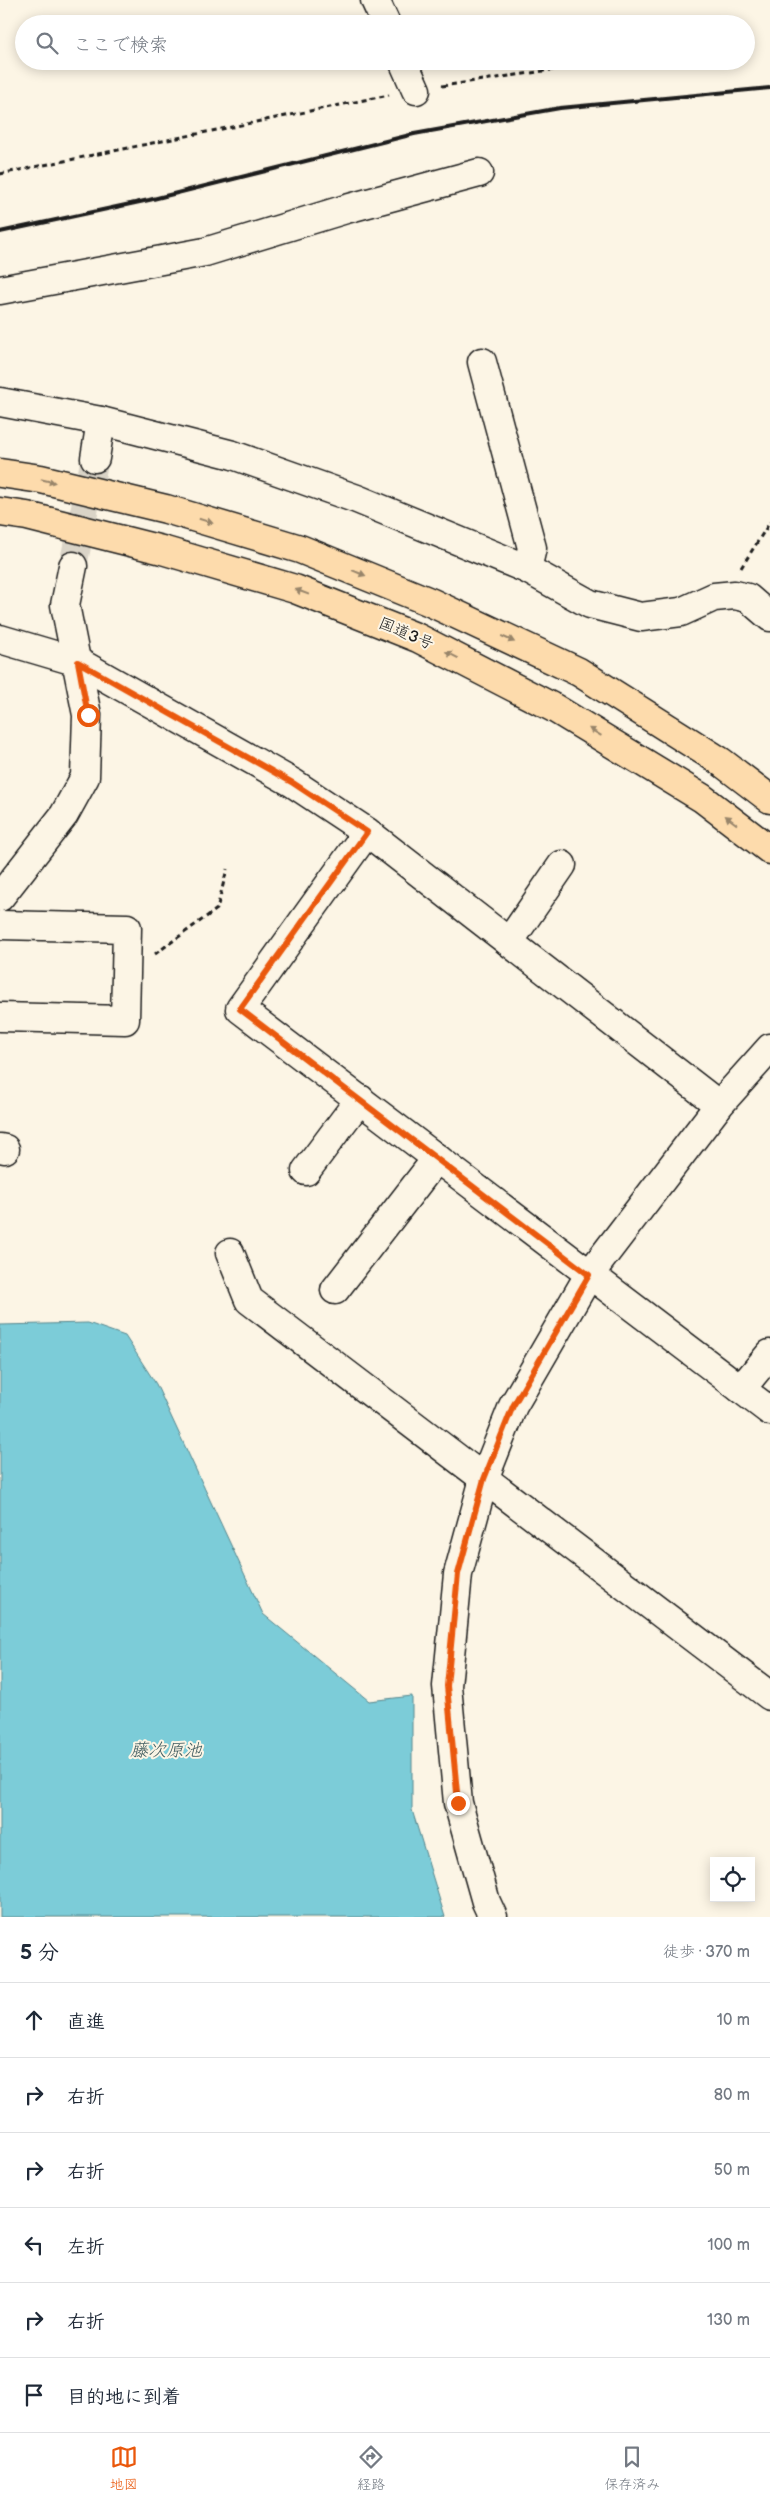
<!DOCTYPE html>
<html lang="ja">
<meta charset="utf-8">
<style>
:root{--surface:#fff;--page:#f2f2f3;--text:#1f2937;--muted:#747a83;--line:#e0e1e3;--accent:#ea580c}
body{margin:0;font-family:"Balsamiq Sans","Klee One",sans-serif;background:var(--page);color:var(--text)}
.controls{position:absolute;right:15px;bottom:15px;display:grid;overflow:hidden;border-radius:0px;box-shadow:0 2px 12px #0003}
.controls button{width:45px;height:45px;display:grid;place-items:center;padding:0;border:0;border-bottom:1px solid var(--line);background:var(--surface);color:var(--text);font:25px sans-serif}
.stop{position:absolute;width:15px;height:15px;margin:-11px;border:4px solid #ea580c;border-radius:50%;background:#fff}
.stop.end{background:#ea580c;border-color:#fff;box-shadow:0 1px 5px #0008}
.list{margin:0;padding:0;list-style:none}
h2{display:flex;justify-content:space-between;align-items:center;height:65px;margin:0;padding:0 20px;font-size:21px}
h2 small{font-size:16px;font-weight:400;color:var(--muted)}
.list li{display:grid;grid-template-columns:32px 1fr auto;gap:15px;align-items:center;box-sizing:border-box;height:75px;padding:0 20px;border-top:1px solid var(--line)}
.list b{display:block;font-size:19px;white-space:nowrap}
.list em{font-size:16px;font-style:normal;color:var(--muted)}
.icon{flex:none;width:28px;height:28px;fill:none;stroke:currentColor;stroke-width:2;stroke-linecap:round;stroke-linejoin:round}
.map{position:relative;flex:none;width:770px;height:1917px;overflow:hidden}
.search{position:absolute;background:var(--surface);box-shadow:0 2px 12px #0003;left:15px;right:15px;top:15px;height:55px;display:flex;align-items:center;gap:12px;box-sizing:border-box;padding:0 18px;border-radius:28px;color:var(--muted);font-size:19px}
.sheet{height:515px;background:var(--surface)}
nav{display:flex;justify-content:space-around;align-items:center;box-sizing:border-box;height:70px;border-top:1px solid var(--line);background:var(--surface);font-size:14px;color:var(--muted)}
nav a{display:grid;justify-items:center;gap:2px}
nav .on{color:var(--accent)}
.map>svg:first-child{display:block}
.water{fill:#7cccd8;stroke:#56868d}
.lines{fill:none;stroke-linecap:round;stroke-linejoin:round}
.minor-tunnel{stroke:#dad4c7;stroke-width:28;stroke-dasharray:28 14;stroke-linecap:butt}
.minor-casing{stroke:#1c1c1c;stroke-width:31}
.highway-casing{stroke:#1c1c1c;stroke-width:31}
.path{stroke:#1c1c1c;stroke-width:3;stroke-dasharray:5 4;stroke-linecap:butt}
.minor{stroke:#fcf5e5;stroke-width:28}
.highway{stroke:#fddbac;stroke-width:28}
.rail{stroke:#1c1c1c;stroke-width:4}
.oneway{fill:#98856b}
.route{stroke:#ea580c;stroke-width:6}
.labels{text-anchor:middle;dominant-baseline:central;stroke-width:4;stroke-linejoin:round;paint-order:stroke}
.street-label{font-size:16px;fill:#1c1c1c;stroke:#fcf5e5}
.water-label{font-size:18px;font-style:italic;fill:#3e5a5e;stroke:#fcf5e5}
</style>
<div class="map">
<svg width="770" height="1917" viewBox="0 0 770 1917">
<rect width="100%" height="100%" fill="#fcf5e5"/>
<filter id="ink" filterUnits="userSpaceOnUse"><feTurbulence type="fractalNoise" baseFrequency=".02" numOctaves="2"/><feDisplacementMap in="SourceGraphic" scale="10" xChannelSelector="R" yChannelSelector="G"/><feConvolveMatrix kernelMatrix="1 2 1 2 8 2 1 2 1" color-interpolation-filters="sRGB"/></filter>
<g filter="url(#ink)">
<polygon class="water" points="88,1323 125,1336 156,1384 263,1614 369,1701 412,1696 412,1810 445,1917 0,1917 0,1325"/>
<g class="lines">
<polyline class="minor-tunnel" points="73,566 95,458"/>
<defs>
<g id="minor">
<polyline points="375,0 386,24"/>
<polyline points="403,61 416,90"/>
<polyline points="0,290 205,252 346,209 479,173"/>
<polyline points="482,362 532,548 527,569"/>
<polyline points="0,402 101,421 233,455 357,499 527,569 590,604 641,617 681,612 714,597 735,595 748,598 770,617"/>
<polyline points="95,458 101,421"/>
<polyline points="0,639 78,662 293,783 367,832 719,1105"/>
<polyline points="367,832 240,1009 770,1411"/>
<polyline points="0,897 64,815 85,777 87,715 65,605 73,566"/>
<polyline points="0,925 127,928 125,1020 0,1017"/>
<polyline points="509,942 562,865"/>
<polyline points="0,1148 5,1149"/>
<polyline points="306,1171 360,1099"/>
<polyline points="230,1253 249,1300 770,1696"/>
<polyline points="335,1290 437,1158"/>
<polyline points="741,1389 770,1354"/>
<polyline points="493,1917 486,1902 458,1803 447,1686 458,1574 484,1479 513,1406 589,1275 719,1105 770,1048"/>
</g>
<g id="highway">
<polyline points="0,473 41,479 166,509 300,549 430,602 579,672 720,761 770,799"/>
<polyline points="0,512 27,516 162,550 295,589 418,638 554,708 702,798 770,850"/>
</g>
</defs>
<use href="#minor" class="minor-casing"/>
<use href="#highway" class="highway-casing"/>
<g class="path">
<polyline points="442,86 612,61"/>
<polyline points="0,174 389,95"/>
<polyline points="741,568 770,522"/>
<polyline points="155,954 217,909 227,869"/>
</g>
<use href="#minor" class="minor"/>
<use href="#highway" class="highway"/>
<polyline class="rail" points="0,232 149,200 414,134 560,108 770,88"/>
</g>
<defs><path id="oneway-solid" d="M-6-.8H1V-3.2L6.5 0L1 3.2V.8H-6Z" transform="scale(1.25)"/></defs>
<g class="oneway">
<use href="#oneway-solid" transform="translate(48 481) rotate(13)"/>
<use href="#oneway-solid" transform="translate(206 521) rotate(17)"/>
<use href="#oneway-solid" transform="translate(359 573) rotate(22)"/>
<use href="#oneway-solid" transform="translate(302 592) rotate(-159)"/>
<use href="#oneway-solid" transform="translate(508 639) rotate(25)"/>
<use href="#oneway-solid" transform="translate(452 655) rotate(-153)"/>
<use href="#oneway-solid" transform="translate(595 732) rotate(-149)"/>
<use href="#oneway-solid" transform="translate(731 820) rotate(-143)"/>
</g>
</g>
<g class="lines" filter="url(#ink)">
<polyline class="route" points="88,715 78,662 293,783 367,832 240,1009 589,1275 513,1406 484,1479 458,1574 447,1686 458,1803"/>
</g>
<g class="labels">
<g class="street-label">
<text transform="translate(406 634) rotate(23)">国道3号</text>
</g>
<g class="water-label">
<text x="166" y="1750">藤次原池</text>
</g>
</g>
</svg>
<div class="controls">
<button><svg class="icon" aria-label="locate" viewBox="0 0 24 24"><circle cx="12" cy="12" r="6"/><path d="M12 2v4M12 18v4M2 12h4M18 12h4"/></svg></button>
</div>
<div class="stop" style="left:88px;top:715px"></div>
<div class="stop end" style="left:458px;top:1803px"></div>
<div class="search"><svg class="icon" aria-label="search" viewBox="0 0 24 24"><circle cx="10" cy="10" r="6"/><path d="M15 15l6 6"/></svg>ここで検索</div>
</div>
<section class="sheet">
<h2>5 分<small>徒歩 · 370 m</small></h2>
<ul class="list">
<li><svg class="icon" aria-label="ahead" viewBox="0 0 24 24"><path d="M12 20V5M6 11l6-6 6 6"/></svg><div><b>直進</b></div><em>10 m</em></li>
<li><svg class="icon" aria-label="right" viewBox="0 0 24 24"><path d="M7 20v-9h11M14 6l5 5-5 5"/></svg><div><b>右折</b></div><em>80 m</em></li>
<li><svg class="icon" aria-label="right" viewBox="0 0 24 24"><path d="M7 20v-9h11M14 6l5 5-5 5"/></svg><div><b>右折</b></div><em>50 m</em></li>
<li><svg class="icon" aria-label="left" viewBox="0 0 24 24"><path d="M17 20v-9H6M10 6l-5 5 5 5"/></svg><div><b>左折</b></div><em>100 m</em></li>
<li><svg class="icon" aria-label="right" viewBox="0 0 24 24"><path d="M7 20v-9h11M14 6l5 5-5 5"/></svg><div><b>右折</b></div><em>130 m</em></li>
<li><svg class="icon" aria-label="arrive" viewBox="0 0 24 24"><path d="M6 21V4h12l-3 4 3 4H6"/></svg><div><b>目的地に到着</b></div></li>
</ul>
</section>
<nav>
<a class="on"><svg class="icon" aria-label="map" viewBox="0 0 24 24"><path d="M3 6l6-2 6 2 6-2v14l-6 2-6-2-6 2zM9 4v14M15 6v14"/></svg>地図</a>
<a><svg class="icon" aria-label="directions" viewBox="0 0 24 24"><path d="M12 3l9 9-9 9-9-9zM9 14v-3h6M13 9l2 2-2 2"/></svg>経路</a>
<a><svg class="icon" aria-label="saved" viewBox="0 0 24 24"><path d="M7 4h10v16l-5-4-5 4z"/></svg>保存済み</a>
</nav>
